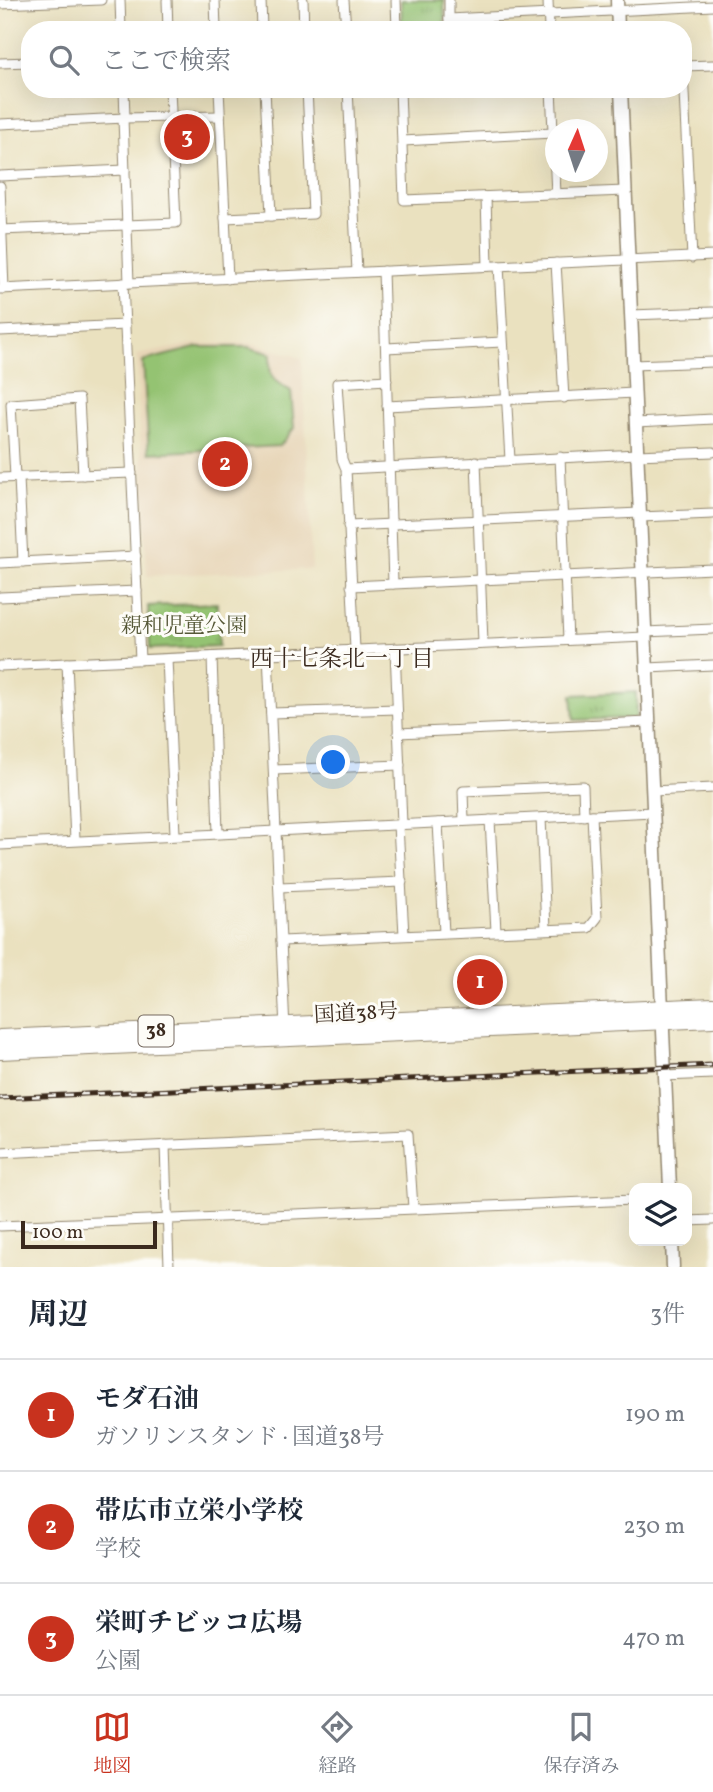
<!DOCTYPE html>
<html lang="ja">
<meta charset="utf-8">
<style>
:root{--surface:#fff;--page:#f6f6f7;--text:#1f2937;--muted:#747a83;--line:#e0e1e3;--accent:#c8321e}
body{margin:0;font-family:Vollkorn,"Noto Serif JP",serif;background:var(--page);color:var(--text)}
.controls{position:absolute;right:21px;bottom:21px;display:grid;overflow:hidden;border-radius:14px;box-shadow:0 7px 28px #0002}
.controls button{width:63px;height:63px;display:grid;place-items:center;padding:0;border:0;border-bottom:2px solid var(--line);background:var(--surface);color:var(--text);font:35px sans-serif}
.compass{position:absolute;left:545px;top:119px;width:63px;height:63px;border-radius:50%;background:var(--surface);box-shadow:0 7px 28px #0002;rotate:3deg}
.scale{position:absolute;left:21px;bottom:18px;width:136px;box-sizing:border-box;padding-left:7px;border:4px solid #3b2a1e;border-top:0;font-size:19px;line-height:24px;white-space:nowrap;color:#3b2a1e;-webkit-text-stroke:5px #fdfcf7;paint-order:stroke}
.you{position:absolute;left:334px;top:763px;width:24px;height:24px;margin:-18px;border:5px solid #fff;border-radius:50%;background:#1a73e8;box-shadow:0 0 0 10px #1a73e833}
.badge{display:grid;place-items:center;width:46px;height:46px;border-radius:50%;background:var(--accent);color:#fff;font-size:23px;font-weight:700}
.pin{position:absolute;translate:-50% -50%;border:4px solid #fff;box-shadow:0 2px 7px #0006}
.list{margin:0;padding:0;list-style:none}
h2{display:flex;justify-content:space-between;align-items:center;height:91px;margin:0;padding:0 28px;font-size:30px}
h2 small{font-size:23px;font-weight:400;color:var(--muted)}
.list li{display:grid;grid-template-columns:46px 1fr auto;gap:21px;align-items:center;box-sizing:border-box;height:112px;padding:0 28px;border-top:2px solid var(--line)}
.list b{display:block;font-size:26px;white-space:nowrap}
.list p{margin:0;font-size:23px;white-space:nowrap;color:var(--muted)}
.list em{font-size:23px;font-style:normal;color:var(--muted)}
.icon{flex:none;width:38px;height:38px;fill:none;stroke:currentColor;stroke-width:2;stroke-linecap:round;stroke-linejoin:round}
.map{position:relative;flex:none;width:713px;height:1267px;overflow:hidden}
.search{position:absolute;background:var(--surface);box-shadow:0 7px 28px #0002;left:21px;right:21px;top:21px;height:77px;display:flex;align-items:center;gap:18px;box-sizing:border-box;padding:0 24px;border-radius:28px;color:var(--muted);font-size:26px}
.sheet{height:427px;background:var(--surface)}
nav{display:flex;justify-content:space-around;align-items:center;box-sizing:border-box;height:98px;border-top:2px solid var(--line);background:var(--surface);font-size:19px;color:var(--muted)}
nav a{display:grid;justify-items:center;gap:4px}
nav .on{color:var(--accent)}
.map>svg:first-child{display:block}
.built{fill:#e7d5b7}
.grass{fill:url(#grass-tufts);stroke:#687648;stroke-width:2}
.garden{fill:#94c372;stroke:#687648;stroke-width:2}
.lines{fill:none;stroke-linecap:round;stroke-linejoin:round}
.street-casing{stroke:#92866e;stroke-width:11}
.secondary-casing{stroke:#92866e;stroke-width:15}
.highway-casing{stroke:#92866e;stroke-width:18}
.street{stroke:#fff;stroke-width:9}
.secondary{stroke:#fff;stroke-width:12}
.highway{stroke:#fff;stroke-width:16}
.rail-casing{stroke:#3b2a1e;stroke-width:5}
.rail{stroke:#fdfcf7;stroke-width:2.5;stroke-dasharray:8;stroke-linecap:butt}
.labels{text-anchor:middle;dominant-baseline:central;stroke-width:6;stroke-linejoin:round;paint-order:stroke}
.shield{fill:#fdfcf7;stroke:#75695f;stroke-width:2}
.shield-label{font-size:19px;font-weight:bold;fill:#3b2a1e}
.park-label{font-size:21px;fill:#565837;stroke:#fdfcf7}
.street-label{font-size:21px;fill:#3b2a1e;stroke:#fdfcf7}
.neighbourhood-label{font-size:23px;fill:#3b2a1e;stroke:#fdfcf7}
</style>
<div class="map">
<svg width="713" height="1267" viewBox="0 0 713 1267">
<defs>
<pattern id="grass-tufts" width="24" height="20" patternUnits="userSpaceOnUse" patternTransform="scale(1.75)"><rect width="24" height="20" fill="#94c372"/><path d="M3 7l-1-3M5 7V3M7 7l1-3M15 17l-1-3M17 17v-4M19 17l1-3" fill="none" stroke="#7a9f5d"/></pattern>
</defs>
<rect width="100%" height="100%" fill="#fdfcf7"/>
<filter id="ink" filterUnits="userSpaceOnUse"><feTurbulence type="fractalNoise" baseFrequency=".0143" numOctaves="2"/><feDisplacementMap in="SourceGraphic" scale="14" xChannelSelector="R" yChannelSelector="G"/><feConvolveMatrix kernelMatrix="1 2 1 2 8 2 1 2 1" color-interpolation-filters="sRGB"/></filter>
<filter id="wash" filterUnits="userSpaceOnUse"><feTurbulence type="fractalNoise" baseFrequency=".00686" numOctaves="4" result="noise"/><feDisplacementMap in="SourceGraphic" scale="28" xChannelSelector="R" yChannelSelector="G"/><feGaussianBlur stdDeviation="1.57" result="paint"/><feColorMatrix in="noise" values="0 0 0 0 0 0 0 0 0 0 0 0 0 0 0 0 0 1.4 0 .05"/><feComposite in="paint" operator="in"/></filter>
<g filter="url(#wash)">
<rect width="100%" height="100%" fill="#eae1bf"/>
<polygon class="built" points="251,343 302,358 312,569 147,576 137,355 191,344"/>
<g class="grass">
<polygon points="401,0 444,0 445,30 402,30"/>
<polygon points="217,603 219,646 150,649 148,606"/>
<polygon points="636,692 636,718 574,720 572,695"/>
</g>
<path class="garden" d="M 199,347 L 248,347 L 271,354 C 268,377 271,379 291,391 L 294,428 L 280,446 L 149,453 L 143,361 Z"/>
</g>
<g filter="url(#ink)">
<g class="lines">
<defs>
<g id="street">
<polyline points="120,0 121,30"/>
<polyline points="167,0 168,30"/>
<polyline points="215,0 216,30"/>
<polyline points="261,0 262,30"/>
<polyline points="303,0 304,30"/>
<polyline points="344,0 346,30"/>
<polyline points="396,0 397,30"/>
<polyline points="449,0 449,30"/>
<polyline points="548,0 549,30"/>
<polyline points="0,4 101,0"/>
<polyline points="449,19 713,6"/>
<polyline points="0,63 30,62"/>
<polyline points="683,66 713,65"/>
<polyline points="683,71 692,258"/>
<polyline points="124,89 125,118"/>
<polyline points="219,89 228,279"/>
<polyline points="265,89 271,216"/>
<polyline points="348,89 357,272"/>
<polyline points="400,89 404,200 625,191"/>
<polyline points="551,89 556,194"/>
<polyline points="123,118 129,283"/>
<polyline points="0,124 125,118 220,116"/>
<polyline points="403,141 553,133"/>
<polyline points="0,176 125,170"/>
<polyline points="0,186 4,289"/>
<polyline points="486,197 488,266"/>
<polyline points="225,218 313,214 307,89"/>
<polyline points="0,230 176,223 170,89"/>
<polyline points="556,263 564,398"/>
<polyline points="499,266 510,460"/>
<polyline points="383,271 393,584"/>
<polyline points="123,283 140,660"/>
<polyline points="0,289 713,256"/>
<polyline points="631,315 713,312"/>
<polyline points="0,331 125,325"/>
<polyline points="386,348 502,342"/>
<polyline points="633,365 713,362"/>
<polyline points="387,406 634,393"/>
<polyline points="636,423 713,419"/>
<polyline points="637,455 713,452"/>
<polyline points="560,457 568,640"/>
<polyline points="476,461 483,643"/>
<polyline points="346,469 637,454"/>
<polyline points="15,477 11,404 79,399 83,475"/>
<polyline points="0,478 132,473"/>
<polyline points="19,478 23,562"/>
<polyline points="640,517 713,514"/>
<polyline points="348,526 640,513"/>
<polyline points="0,563 136,556"/>
<polyline points="351,586 713,569"/>
<polyline points="0,597 137,591"/>
<polyline points="645,632 713,629"/>
<polyline points="395,648 402,824"/>
<polyline points="355,649 346,469 342,459 337,383 387,380"/>
<polyline points="268,654 285,1029"/>
<polyline points="212,657 218,833"/>
<polyline points="167,659 175,834"/>
<polyline points="67,663 75,840"/>
<polyline points="0,666 645,637"/>
<polyline points="647,668 713,665"/>
<polyline points="271,713 397,709"/>
<polyline points="398,733 649,722"/>
<polyline points="274,770 400,765"/>
<polyline points="652,791 713,788"/>
<polyline points="541,818 546,929"/>
<polyline points="490,820 496,931"/>
<polyline points="464,821 463,791 583,786 584,816"/>
<polyline points="438,823 444,933"/>
<polyline points="398,825 404,935"/>
<polyline points="0,845 653,812"/>
<polyline points="279,887 402,882"/>
<polyline points="281,941 589,928 597,918 592,815"/>
<polyline points="664,1076 713,1074"/>
<polyline points="165,1145 169,1267"/>
<polyline points="0,1153 408,1134 413,1208"/>
<polyline points="687,1221 713,1220"/>
<polyline points="0,1226 634,1200"/>
</g>
<g id="secondary">
<polyline points="617,0 618,30"/>
<polyline points="621,89 670,1188"/>
<polyline points="672,1241 673,1267"/>
</g>
<g id="highway">
<polyline points="0,1038 713,1006"/>
<polyline points="0,1051 713,1019"/>
</g>
</defs>
<use href="#street" class="street-casing"/>
<use href="#secondary" class="secondary-casing"/>
<use href="#highway" class="highway-casing"/>
<use href="#street" class="street"/>
<use href="#secondary" class="secondary"/>
<use href="#highway" class="highway"/>
<defs>
<polyline id="rail" points="0,1098 713,1065"/>
</defs>
<use href="#rail" class="rail-casing"/>
<use href="#rail" class="rail"/>
</g>
</g>
<g class="labels">
<rect class="shield" x="138.5" y="1015.5" width="35" height="31" rx="5"/>
<g class="shield-label">
<text x="156" y="1031">38</text>
</g>
<g class="park-label">
<text x="184" y="626">親和児童公園</text>
</g>
<g class="street-label">
<text transform="translate(356 1014) rotate(-3)">国道38号</text>
</g>
<g class="neighbourhood-label">
<text x="342" y="660">西十七条北一丁目</text>
</g>
</g>
</svg>
<div class="controls">
<button><svg class="icon" aria-label="layers" viewBox="0 0 24 24"><path d="M12 4l9 5-9 5-9-5zM3 14l9 5 9-5"/></svg></button>
</div>
<svg class="compass" viewBox="-18 -18 36 36"><path d="M0-13l5 13h-10z" fill="#e53935"/><path d="M0 13l5-13h-10z" fill="#747a83"/></svg>
<div class="scale">100 m</div>
<div class="you"></div>
<div class="pin badge" style="left:480px;top:982px">1</div>
<div class="pin badge" style="left:225px;top:464px">2</div>
<div class="pin badge" style="left:187px;top:137px">3</div>
<div class="search"><svg class="icon" aria-label="search" viewBox="0 0 24 24"><circle cx="10" cy="10" r="6"/><path d="M15 15l6 6"/></svg>ここで検索</div>
</div>
<section class="sheet">
<h2>周辺<small>3件</small></h2>
<ul class="list">
<li><span class="badge">1</span><div><b>モダ石油</b><p>ガソリンスタンド · 国道38号</p></div><em>190 m</em></li>
<li><span class="badge">2</span><div><b>帯広市立栄小学校</b><p>学校</p></div><em>230 m</em></li>
<li><span class="badge">3</span><div><b>栄町チビッコ広場</b><p>公園</p></div><em>470 m</em></li>
</ul>
</section>
<nav>
<a class="on"><svg class="icon" aria-label="map" viewBox="0 0 24 24"><path d="M3 6l6-2 6 2 6-2v14l-6 2-6-2-6 2zM9 4v14M15 6v14"/></svg>地図</a>
<a><svg class="icon" aria-label="directions" viewBox="0 0 24 24"><path d="M12 3l9 9-9 9-9-9zM9 14v-3h6M13 9l2 2-2 2"/></svg>経路</a>
<a><svg class="icon" aria-label="saved" viewBox="0 0 24 24"><path d="M7 4h10v16l-5-4-5 4z"/></svg>保存済み</a>
</nav>
